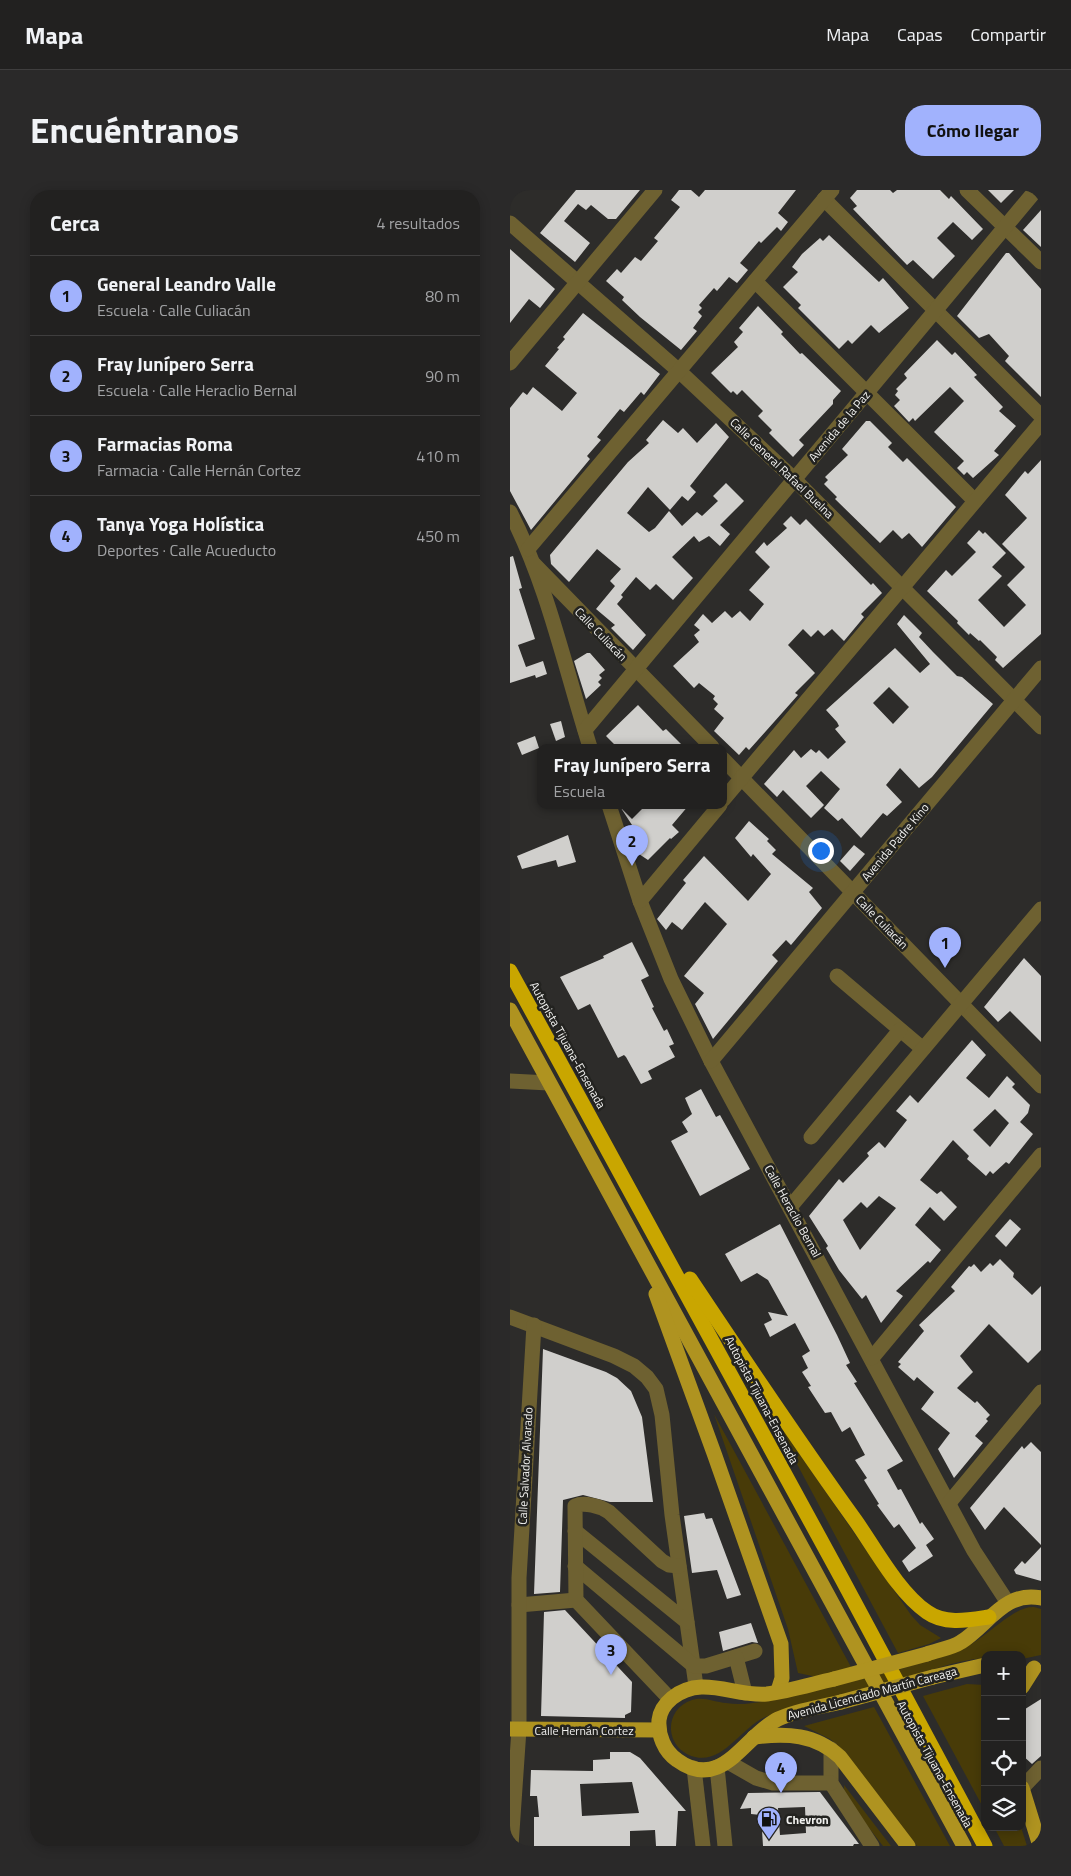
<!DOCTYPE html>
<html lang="es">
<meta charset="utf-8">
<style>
:root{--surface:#222120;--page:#2a2929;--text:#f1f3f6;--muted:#a2a3a5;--line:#3f3e3e;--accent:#a1b2fd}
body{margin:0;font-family:"Titillium Web",sans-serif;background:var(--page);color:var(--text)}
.controls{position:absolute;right:15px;bottom:15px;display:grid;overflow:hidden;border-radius:10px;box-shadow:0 2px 12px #0003}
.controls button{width:45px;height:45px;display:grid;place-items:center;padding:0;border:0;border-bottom:1px solid var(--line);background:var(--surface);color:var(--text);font:25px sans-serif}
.you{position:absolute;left:310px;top:660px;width:18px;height:18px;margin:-12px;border:4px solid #fff;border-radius:50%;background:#1a73e8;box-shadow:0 0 0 8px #1a73e833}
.badge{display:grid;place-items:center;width:32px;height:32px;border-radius:50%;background:var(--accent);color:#111;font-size:16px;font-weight:700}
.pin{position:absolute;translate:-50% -41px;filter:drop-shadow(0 1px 2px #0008)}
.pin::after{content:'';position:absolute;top:26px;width:18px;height:15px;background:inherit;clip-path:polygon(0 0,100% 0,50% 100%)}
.popup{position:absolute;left:27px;top:554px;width:190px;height:65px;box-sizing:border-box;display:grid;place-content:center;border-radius:10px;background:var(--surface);filter:drop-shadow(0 1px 4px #0005);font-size:16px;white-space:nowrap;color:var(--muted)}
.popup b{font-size:19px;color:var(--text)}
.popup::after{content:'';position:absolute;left:50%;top:100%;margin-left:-10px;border:10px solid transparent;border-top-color:var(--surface)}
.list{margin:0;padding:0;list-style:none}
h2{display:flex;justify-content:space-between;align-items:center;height:65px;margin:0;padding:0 20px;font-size:21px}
h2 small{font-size:16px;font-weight:400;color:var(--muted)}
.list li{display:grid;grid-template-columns:32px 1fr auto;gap:15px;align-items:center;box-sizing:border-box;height:80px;padding:0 20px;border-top:1px solid var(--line)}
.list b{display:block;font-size:19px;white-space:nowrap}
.list p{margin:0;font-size:16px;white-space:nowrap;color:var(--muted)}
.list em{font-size:16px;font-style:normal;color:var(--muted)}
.icon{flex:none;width:28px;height:28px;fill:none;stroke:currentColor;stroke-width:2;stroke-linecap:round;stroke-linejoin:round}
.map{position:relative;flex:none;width:531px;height:1656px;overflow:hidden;border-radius:20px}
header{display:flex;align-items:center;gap:30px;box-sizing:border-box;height:70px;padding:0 25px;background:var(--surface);border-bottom:1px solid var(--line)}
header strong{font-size:24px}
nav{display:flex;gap:28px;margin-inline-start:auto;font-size:18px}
.intro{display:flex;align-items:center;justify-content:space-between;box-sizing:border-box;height:120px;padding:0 30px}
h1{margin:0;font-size:35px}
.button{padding:12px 22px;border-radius:20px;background:var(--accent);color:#111;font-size:18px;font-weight:700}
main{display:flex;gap:30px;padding:0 30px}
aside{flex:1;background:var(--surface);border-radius:20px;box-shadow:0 2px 12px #0003}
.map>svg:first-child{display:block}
.green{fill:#483b08}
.building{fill:#d0cfcc;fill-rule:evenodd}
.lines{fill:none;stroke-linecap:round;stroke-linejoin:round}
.minor{stroke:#6e6131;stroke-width:15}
.major{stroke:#af9320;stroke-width:15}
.highway{stroke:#c9a600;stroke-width:15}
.major-bridge{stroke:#af9320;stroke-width:15}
.labels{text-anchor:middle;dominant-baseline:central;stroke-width:5;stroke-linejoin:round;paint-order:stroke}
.street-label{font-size:12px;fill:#f1f1ef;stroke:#232320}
.poi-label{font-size:12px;font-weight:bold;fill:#f1f1ef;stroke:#232320;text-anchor:start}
</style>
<header>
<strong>Mapa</strong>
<nav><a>Mapa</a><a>Capas</a><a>Compartir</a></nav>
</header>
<div class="intro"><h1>Encuéntranos</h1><a class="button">Cómo llegar</a></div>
<main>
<aside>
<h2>Cerca<small>4 resultados</small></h2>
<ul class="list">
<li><span class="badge">1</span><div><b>General Leandro Valle</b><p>Escuela · Calle Culiacán</p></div><em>80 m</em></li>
<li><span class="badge">2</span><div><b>Fray Junípero Serra</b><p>Escuela · Calle Heraclio Bernal</p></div><em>90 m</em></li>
<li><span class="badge">3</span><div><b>Farmacias Roma</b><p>Farmacia · Calle Hernán Cortez</p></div><em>410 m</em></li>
<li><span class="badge">4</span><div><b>Tanya Yoga Holística</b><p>Deportes · Calle Acueducto</p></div><em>450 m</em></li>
</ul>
</aside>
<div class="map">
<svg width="531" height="1656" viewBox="0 0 531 1656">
<rect width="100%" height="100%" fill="#2d2c2a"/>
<g class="green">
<polygon points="256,1216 401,1425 410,1435 431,1448 419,1454 388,1463"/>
<polygon points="204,1224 341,1477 307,1487 288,1483 278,1439"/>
<path d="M 524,1417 L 531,1419 L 531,1465 L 512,1469 L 512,1465 L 475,1465 L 475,1468 C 443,1470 414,1484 383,1492 C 354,1500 325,1508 295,1516 C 282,1520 268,1522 255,1527 C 232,1537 213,1574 185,1567 C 155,1560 152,1520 182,1510 C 193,1506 205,1512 216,1513 C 227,1515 238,1514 250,1512 C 317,1496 388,1484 453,1458 C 476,1449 502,1416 524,1417 Z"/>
<polygon points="457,1494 475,1495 475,1621 413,1506"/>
<polygon points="364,1517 440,1656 407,1656 334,1561 320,1549 294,1536"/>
<polygon points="334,1595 381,1656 373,1656 334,1606"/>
<polygon points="484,1637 511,1637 517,1656 494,1656"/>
</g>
<g class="building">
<polygon points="66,0 130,0 106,29 98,29 81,15 76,20 68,14 54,31 80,53 65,72 30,43"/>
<polygon points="169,0 181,0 189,7 195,0 286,0 268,23 278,32 271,41 267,37 251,53 249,51 237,65 230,73 238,80 227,93 219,87 207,101 204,98 189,115 192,118 188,122 192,126 183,138 187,141 171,160 130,127 112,110 114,107 96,91 107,79 111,83 125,67 131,71 148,51 144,48 170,17 161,10"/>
<polygon points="347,0 380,0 383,3 387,0 430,0 439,9 441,6 473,39 462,50 443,32 427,48 445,66 423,89 403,70 397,75 343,19 347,16 340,8"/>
<polygon points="478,0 504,0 491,13"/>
<polygon points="531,20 531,57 513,40"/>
<polygon points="319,45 369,92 373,88 399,118 369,143 361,135 342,154 338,150 329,159 288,118 291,115 273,97 288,82 282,77 292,64 310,48 313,51"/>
<polygon points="0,59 45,99 30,118 19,109 0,133"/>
<polygon points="496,63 499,63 531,99 531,207 495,171 499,166 479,144 469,148 447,126"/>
<polygon points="248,116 273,142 271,144 290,164 292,163 331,201 323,210 323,214 289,250 294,255 283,267 259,243 262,240 248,226 253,221 232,200 227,205 223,201 221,203 201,183 228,157 224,152 233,142 229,138"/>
<polygon points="73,123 150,184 134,205 131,202 114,222 110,219 87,247 91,250 77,266 80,269 21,340 0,301 0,218 13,202 17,205 23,197 52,221 67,203 35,176 49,159 47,158 55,149 53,147"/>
<polygon points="427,150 442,165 445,162 467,185 464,187 493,217 489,221 506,236 484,261 489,265 463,288 457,282 454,285 447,278 454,271 424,242 454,211 440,197 405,231 403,228 399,232 384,216 390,210 385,205 388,201 386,199 397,188 394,184"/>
<polygon points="153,230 168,243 173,238 187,253 206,233 219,247 180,296 186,302 178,311 172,306 160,320 138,297 117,323 139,342 145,338 159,321 172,336 187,322 192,326 208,311 203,306 216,293 234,311 210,335 220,344 210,356 199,346 189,352 184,346 162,367 183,388 163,410 146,394 140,400 126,387 111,405 113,407 107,414 136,445 123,460 101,438 105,435 86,419 105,396 100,391 111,379 87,359 59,392 41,374 40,365 118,272 139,253 136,250"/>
<polygon points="356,231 360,231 382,253 378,257 393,272 397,268 446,317 412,357 399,343 392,349 383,340 370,353 325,309 327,307 314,294 318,290 315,287 338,265 332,259"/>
<polygon points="531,270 531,444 493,478 485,470 487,467 470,450 469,451 460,443 459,445 447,433 448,431 417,401 436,380 442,386 466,362 457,353 469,340 473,344 475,342 496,363 482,377 492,386 468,410 494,437 516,415 497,395 515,377 492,354 517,328 495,305 515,281 518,284"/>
<polygon points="281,326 290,335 296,329 361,395 363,393 372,403 351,424 354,427 334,451 322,439 314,446 308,440 301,447 293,439 278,455 305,483 285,503 288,505 239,560 236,557 229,565 204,541 214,528 204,519 208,514 203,509 205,506 189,493 184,498 163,476 189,452 184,445 190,440 184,435 193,424 202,433 215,421 222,428 230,421 240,431 254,414 239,400 260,377 245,362 254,352 257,356 277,338 273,334"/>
<polygon points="3,366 12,398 9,399 25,449 8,455 16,477 33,471 37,484 26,488 25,485 0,493 0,367"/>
<path d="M 394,425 L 412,443 L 409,447 L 423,462 L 447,486 L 452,487 L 483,514 L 422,587 L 409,598 L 390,578 L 376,595 L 392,612 L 377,626 L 373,623 L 351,648 L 332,628 L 328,631 L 314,618 L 330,599 L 311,581 L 296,596 L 314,615 L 301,628 L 273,600 L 267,607 L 254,594 L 284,560 L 291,568 L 301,559 L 306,563 L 309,560 L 318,569 L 336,552 L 325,539 L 329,536 L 327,532 L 316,520 L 385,458 L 410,483 L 420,474 L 387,434 ZM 379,497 L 399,517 L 383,534 L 363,513 Z"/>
<polygon points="77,463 80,463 95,480 89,485 92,488 88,492 91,495 76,509 64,471"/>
<polygon points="128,515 153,541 156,539 174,557 107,557 96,546"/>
<polygon points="51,531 55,547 46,551 40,534"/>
<polygon points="25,546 29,558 12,565 7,553"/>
<polygon points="109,615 179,615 162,635 169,642 161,649 160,648 138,670 123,660 117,640 122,635"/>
<polygon points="239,631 259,649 257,651 266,660 262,664 303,698 299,702 312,718 281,755 276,750 262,765 268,771 203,849 185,814 194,803 174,786 217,734 195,712 172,740 162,732 156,740 147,729 176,693 173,690 194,666 238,711 261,684 243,664 241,667 225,648"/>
<polygon points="58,645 66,672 48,677 46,670 12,679 7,666"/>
<polygon points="344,655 355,664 340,681 330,671"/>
<polygon points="122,752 139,786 131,790 144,817 142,818 154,841 157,839 164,854 159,856 165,867 138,881 142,889 131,894 116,867 114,865 108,868 80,814 68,820 50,787 94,768 93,766"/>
<polygon points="514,768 531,786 531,852 500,821 488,832 474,817"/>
<path d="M 462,850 L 476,865 L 456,888 L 479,908 L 497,886 L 505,894 L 502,897 L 520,915 L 518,923 L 510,932 L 523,944 L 499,974 L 496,972 L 483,984 L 480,981 L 476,986 L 457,969 L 459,966 L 443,950 L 410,990 L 427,1004 L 431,1001 L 447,1017 L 434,1031 L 420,1017 L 405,1035 L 431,1060 L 420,1073 L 418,1071 L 386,1101 L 393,1106 L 371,1133 L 356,1105 L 352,1109 L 329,1080 L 316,1058 L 318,1056 L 299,1026 L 329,989 L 333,993 L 359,966 L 357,963 L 369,952 L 375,958 L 397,930 L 386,921 L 400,905 L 408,913 ZM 485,919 L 499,933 L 480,957 L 463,940 ZM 369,1006 L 386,1018 L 350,1060 L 333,1030 L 351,1012 L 357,1018 Z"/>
<polygon points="191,899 206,927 210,925 240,979 190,1006 161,951 178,942 172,932 182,924 175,908"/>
<polygon points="500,1029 511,1039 496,1057 485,1046"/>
<polygon points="270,1034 327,1145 340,1173 336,1175 347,1192 344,1193 393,1271 377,1280 388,1300 391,1299 410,1334 412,1332 424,1349 416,1355 423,1366 399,1382 392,1371 406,1358 389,1334 384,1338 367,1315 369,1314 354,1290 357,1288 345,1270 355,1265 340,1237 332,1242 321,1222 315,1223 298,1197 301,1196 292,1182 298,1178 292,1166 300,1161 285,1133 260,1147 254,1134 262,1130 258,1122 278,1126 258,1090 247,1083 231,1092 215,1064"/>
<polygon points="490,1069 504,1083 503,1087 522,1105 531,1096 531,1160 518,1173 479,1134 450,1166 463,1182 447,1198 465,1213 467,1211 480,1225 476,1229 478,1231 465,1246 473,1253 444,1288 428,1259 440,1243 411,1219 424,1202 407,1187 404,1191 388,1177 391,1174 388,1172 414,1141 409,1135 445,1101 441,1097 459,1076 461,1077 464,1074 471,1082 480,1073 483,1076"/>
<polygon points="33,1159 96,1182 107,1188 121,1201 132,1227 143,1312 100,1312 73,1305 53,1310 50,1402 24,1404"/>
<polygon points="521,1252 531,1262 531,1355 494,1317 475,1340 460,1318 512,1256 514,1259"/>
<polygon points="194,1323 196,1329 202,1328 231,1405 217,1409 207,1380 182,1383 174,1326"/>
<polygon points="531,1357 531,1391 506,1384 504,1380 512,1371 515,1374"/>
<polygon points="55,1420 122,1492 121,1522 115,1525 115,1528 31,1526 34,1422"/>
<polygon points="241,1433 248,1453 242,1452 213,1461 209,1442"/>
<polygon points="531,1509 531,1566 522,1574 512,1565 512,1521"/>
<path d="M 100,1562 L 120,1562 L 130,1568 L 176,1621 L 168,1621 L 166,1656 L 146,1656 L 145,1640 L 120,1641 L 120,1656 L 24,1656 L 24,1627 L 29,1627 L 27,1606 L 20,1606 L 21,1580 L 83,1581 L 83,1570 L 100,1569 ZM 122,1592 L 129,1623 L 72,1626 L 70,1594 Z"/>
<path d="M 310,1602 L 349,1654 L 344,1654 L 343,1656 L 253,1656 L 251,1625 L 241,1624 L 241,1618 L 230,1619 L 238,1603 ZM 295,1617 L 296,1643 L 270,1645 L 268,1618 Z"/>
</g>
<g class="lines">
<g class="minor">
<polyline points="457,0 531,72"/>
<polyline points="314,9 531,226"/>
<polyline points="0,33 169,181 284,289 531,537"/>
<polyline points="245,91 465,311"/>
<polyline points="0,173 145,0"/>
<path d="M 0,322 C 38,396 55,478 80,557"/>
<polyline points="18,359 322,0"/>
<polyline points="23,373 202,557"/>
<polyline points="75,540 526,0"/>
<polyline points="213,569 531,896"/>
<polyline points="213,610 531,233"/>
<polyline points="99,615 130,711 161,789 201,871 464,1361 498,1413"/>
<polyline points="130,711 210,615"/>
<polyline points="327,786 413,859"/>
<polyline points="201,871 531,478"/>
<polyline points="0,891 39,893"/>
<polyline points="301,947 390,840"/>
<polyline points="281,1016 531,719"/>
<polyline points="0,1127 104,1166 124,1176 137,1187 146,1199 152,1225 162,1325 186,1496"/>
<polyline points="362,1168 531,965"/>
<polyline points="439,1313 531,1202"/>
<polyline points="65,1341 177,1432"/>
<polyline points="65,1376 184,1476 196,1476 245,1461"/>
<polyline points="9,1415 66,1410"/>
<polyline points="226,1467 235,1503"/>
<path d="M 160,1509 L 66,1410 L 65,1316 C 74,1312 90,1316 99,1322 L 152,1371 L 159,1375 L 169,1376"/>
<polyline points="321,1559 321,1593 362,1656"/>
<polyline points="218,1572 246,1588 263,1593 321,1593"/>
<polyline points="207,1577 215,1656"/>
<polyline points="184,1578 193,1656"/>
<polyline points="512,1598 531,1578"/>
<polyline points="1,1656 9,1539 9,1388 24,1135"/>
</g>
<g class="major">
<polyline points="0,820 454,1656"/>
<polyline points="146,1104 205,1266 271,1454 272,1488 268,1501"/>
<path d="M 417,1464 C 428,1460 442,1458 451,1452 C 477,1436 495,1400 531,1408"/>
<polyline points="423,1487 475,1475"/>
<path d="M 324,1489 C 302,1494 279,1501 257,1504 C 224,1507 192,1484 162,1508 C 156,1513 150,1521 149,1530 C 148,1545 154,1561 167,1570 C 212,1603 235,1545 268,1529 C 287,1520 311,1517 331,1512"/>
<polyline points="512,1497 524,1478"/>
<polyline points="0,1539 149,1540"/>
<path d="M 244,1547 C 277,1543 305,1544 330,1567 L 398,1656"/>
<polyline points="512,1598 530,1656"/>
</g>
<g class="highway">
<polyline points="0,781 332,1389 475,1656"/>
<path d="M 180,1089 C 234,1170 288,1251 345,1330 C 365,1358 388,1402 417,1422 C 435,1435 459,1430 479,1427"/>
</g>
<g class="major-bridge">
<polyline points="324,1489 417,1464"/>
<polyline points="331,1512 423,1487"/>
</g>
</g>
<defs>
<symbol id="fuel-pin" viewBox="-11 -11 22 30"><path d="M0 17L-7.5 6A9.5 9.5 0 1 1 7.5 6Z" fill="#a1b2fd" stroke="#232320"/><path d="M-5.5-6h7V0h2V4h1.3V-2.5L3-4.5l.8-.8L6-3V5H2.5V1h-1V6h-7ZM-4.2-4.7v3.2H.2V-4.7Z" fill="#111"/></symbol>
</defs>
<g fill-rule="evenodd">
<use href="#fuel-pin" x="245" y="1615" width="28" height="38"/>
</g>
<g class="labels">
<g class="street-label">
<text transform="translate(329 236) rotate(-50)">Avenida de la Paz</text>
<text transform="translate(272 278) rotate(44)">Calle General Rafael Buelna</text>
<text transform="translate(91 444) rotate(46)">Calle Culiacán</text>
<text transform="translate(385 652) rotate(-50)">Avenida Padre Kino</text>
<text transform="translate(372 732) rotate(46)">Calle Culiacán</text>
<text transform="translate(58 855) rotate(61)">Autopista Tijuana-Ensenada</text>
<text transform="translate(283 1021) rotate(61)">Calle Heraclio Bernal</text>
<text transform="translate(252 1210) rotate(62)">Autopista Tijuana-Ensenada</text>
<text transform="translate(15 1276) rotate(-87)">Calle Salvador Alvarado</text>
<text transform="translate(362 1503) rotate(-15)">Avenida Licenciado Martín Careaga</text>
<text x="74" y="1540">Calle Hernán Cortez</text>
<text transform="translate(425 1574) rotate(61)">Autopista Tijuana-Ensenada</text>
</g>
<g class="poi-label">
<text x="276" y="1629">Chevron</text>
</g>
</g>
</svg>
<div class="controls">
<button>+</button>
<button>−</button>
<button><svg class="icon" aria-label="locate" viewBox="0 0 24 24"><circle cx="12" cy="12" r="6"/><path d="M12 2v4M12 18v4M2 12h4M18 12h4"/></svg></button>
<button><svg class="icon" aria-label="layers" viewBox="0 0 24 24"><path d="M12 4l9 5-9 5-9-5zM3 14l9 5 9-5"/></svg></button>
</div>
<div class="you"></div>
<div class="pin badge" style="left:435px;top:778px">1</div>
<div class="pin badge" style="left:122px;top:676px">2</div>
<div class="popup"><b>Fray Junípero Serra</b>Escuela</div>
<div class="pin badge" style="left:101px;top:1485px">3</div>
<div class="pin badge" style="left:271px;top:1603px">4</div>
</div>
</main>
